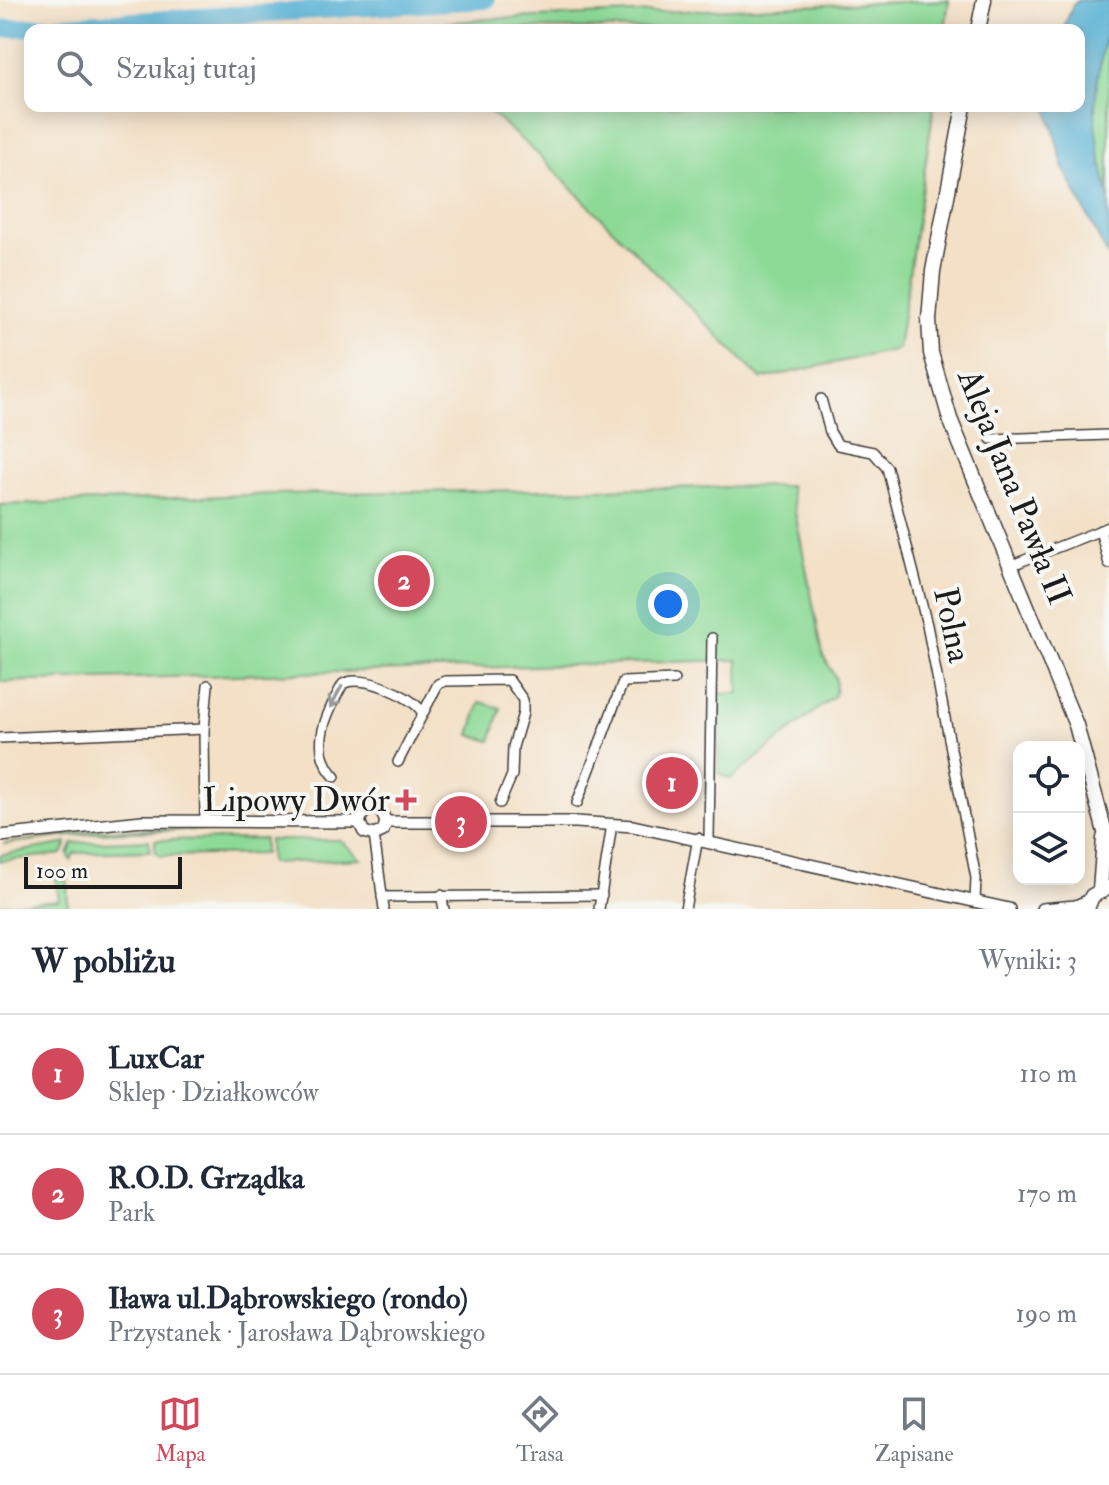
<!DOCTYPE html>
<html lang="pl">
<meta charset="utf-8">
<style>
:root{--surface:#fff;--page:#f6f6f7;--text:#1f2937;--muted:#747a83;--line:#e0e1e3;--accent:#d1495b}
body{margin:0;font-family:"IM FELL Double Pica",serif;background:var(--page);color:var(--text)}
.controls{position:absolute;right:24px;bottom:24px;display:grid;overflow:hidden;border-radius:16px;box-shadow:0 4px 20px #0003}
.controls button{width:72px;height:72px;display:grid;place-items:center;padding:0;border:0;border-bottom:2px solid var(--line);background:var(--surface);color:var(--text);font:40px sans-serif}
.scale{position:absolute;left:24px;bottom:20px;width:158px;box-sizing:border-box;padding-left:8px;border:4px solid #1c1c1c;border-top:0;font-size:22px;line-height:28px;white-space:nowrap;color:#1c1c1c;-webkit-text-stroke:6px #f6f6f2;paint-order:stroke}
.you{position:absolute;left:668px;top:604px;width:28px;height:28px;margin:-20px;border:6px solid #fff;border-radius:50%;background:#1a73e8;box-shadow:0 0 0 12px #1a73e833}
.badge{display:grid;place-items:center;width:52px;height:52px;border-radius:50%;background:var(--accent);color:#fff;font-size:26px;font-weight:700}
.pin{position:absolute;translate:-50% -50%;border:4px solid #fff;box-shadow:0 2px 8px #0006}
.list{margin:0;padding:0;list-style:none}
h2{display:flex;justify-content:space-between;align-items:center;height:104px;margin:0;padding:0 32px;font-size:34px}
h2 small{font-size:26px;font-weight:400;color:var(--muted)}
.list li{display:grid;grid-template-columns:52px 1fr auto;gap:24px;align-items:center;box-sizing:border-box;height:120px;padding:0 32px;border-top:2px solid var(--line)}
.list b{display:block;font-size:30px;white-space:nowrap}
.list p{margin:0;font-size:26px;white-space:nowrap;color:var(--muted)}
.list em{font-size:26px;font-style:normal;color:var(--muted)}
.icon{flex:none;width:44px;height:44px;fill:none;stroke:currentColor;stroke-width:2;stroke-linecap:round;stroke-linejoin:round}
.map{position:relative;flex:none;width:1109px;height:909px;overflow:hidden}
.search{position:absolute;background:var(--surface);box-shadow:0 4px 20px #0003;left:24px;right:24px;top:24px;height:88px;display:flex;align-items:center;gap:20px;box-sizing:border-box;padding:0 28px;border-radius:16px;color:var(--muted);font-size:30px}
.sheet{height:464px;background:var(--surface)}
nav{display:flex;justify-content:space-around;align-items:center;box-sizing:border-box;height:112px;border-top:2px solid var(--line);background:var(--surface);font-size:22px;color:var(--muted)}
nav a{display:grid;justify-items:center;gap:4px}
nav .on{color:var(--accent)}
.map>svg:first-child{display:block}
.green{fill:#8dda97;stroke:#547b5a;stroke-width:2}
.water{fill:#57b1d4;stroke:#3a6678;stroke-width:2}
.lines{fill:none;stroke-linecap:round;stroke-linejoin:round}
.river{stroke:#57b1d4;stroke-width:18}
.minor-casing{stroke:#3c3936;stroke-width:12}
.tertiary-casing{stroke:#3c3936;stroke-width:14}
.primary-casing{stroke:#3c3936;stroke-width:17}
.minor{stroke:#fff;stroke-width:9}
.tertiary{stroke:#fff;stroke-width:11}
.primary{stroke:#fff;stroke-width:14}
.oneway{stroke:#999}
.poi-dot{fill:#d1495b;stroke:#f6f6f2;stroke-width:3}
.labels{text-anchor:middle;dominant-baseline:central;stroke-width:8;stroke-linejoin:round;paint-order:stroke}
.street-label{font-size:34px;fill:#1c1c1c;stroke:#f6f6f2}
.poi-label{font-size:34px;fill:#1c1c1c;stroke:#f6f6f2;text-anchor:end}
</style>
<div class="map">
<svg width="1109" height="909" viewBox="0 0 1109 909">
<rect width="100%" height="100%" fill="#f6f6f2"/>
<filter id="ink" filterUnits="userSpaceOnUse"><feTurbulence type="fractalNoise" baseFrequency=".0125" numOctaves="2"/><feDisplacementMap in="SourceGraphic" scale="16" xChannelSelector="R" yChannelSelector="G"/><feConvolveMatrix kernelMatrix="1 2 1 2 8 2 1 2 1" color-interpolation-filters="sRGB"/></filter>
<filter id="wash" filterUnits="userSpaceOnUse"><feTurbulence type="fractalNoise" baseFrequency=".006" numOctaves="4" result="noise"/><feDisplacementMap in="SourceGraphic" scale="32" xChannelSelector="R" yChannelSelector="G"/><feGaussianBlur stdDeviation="1.8" result="paint"/><feColorMatrix in="noise" values="0 0 0 0 0 0 0 0 0 0 0 0 0 0 0 0 0 1.4 0 .05"/><feComposite in="paint" operator="in"/></filter>
<g filter="url(#wash)">
<rect width="100%" height="100%" fill="#f3e0c6"/>
<g class="green">
<polygon points="949,0 945,30 394,28 488,19"/>
<path d="M 1109,35 L 1109,196 C 1092,158 1086,71 1109,35 Z"/>
<polygon points="483,106 934,106 898,349 761,379 540,156"/>
<polygon points="790,486 823,655 836,679 835,695 731,779 718,773 719,694 739,693 738,660 0,682 0,505 273,494"/>
<polygon points="480,702 501,708 491,741 470,735"/>
<polygon points="224,829 97,833 3,844 97,830"/>
<polygon points="264,839 264,854 160,856 155,851 155,840"/>
<polygon points="149,840 150,851 74,853 71,860 68,854 73,843"/>
<polygon points="269,840 340,840 361,859 270,863"/>
<polygon points="67,843 62,854 0,861 0,855"/>
<polygon points="55,874 67,882 68,909 0,909 0,905 59,900"/>
</g>
<path class="water" d="M 1079,0 L 1109,0 C 1109,38 1095,71 1095,110 C 1095,141 1102,166 1109,196 C 1109,214 1109,239 1109,258 L 1064,169 L 1047,106 L 1079,106 L 1079,30 L 1063,30 L 1073,5 Z"/>
<g class="lines">
<polyline class="river" points="0,29 486,0"/>
</g>
</g>
<g filter="url(#ink)">
<g class="lines">
<defs>
<g id="minor">
<polyline points="821,399 830,432 838,445 873,452 887,468 927,625 976,878 975,902"/>
<polyline points="991,439 1109,435"/>
<polyline points="1100,530 1109,564"/>
<polyline points="1012,565 1109,527"/>
<polyline points="0,738 204,729"/>
<polyline points="398,762 438,684 445,681 509,680 523,700 523,713 513,747 512,775 500,803"/>
<path d="M 335,777 C 308,749 327,712 343,684 C 360,673 412,695 422,712"/>
<polyline points="577,803 623,682 674,680"/>
<polyline points="205,821 204,729 208,685"/>
<polyline points="374,835 384,909"/>
<polyline points="709,840 712,638"/>
<polyline points="441,895 444,909"/>
<polyline points="382,897 602,895"/>
<polyline points="599,909 612,824"/>
<polyline points="685,909 698,838"/>
</g>
<g id="tertiary">
<polyline points="359,822 364,832 374,835 383,831 386,822"/>
<polyline points="359,822 363,813 372,809 381,811 386,822"/>
<polyline points="386,822 576,822 633,826 1009,909"/>
<polyline points="0,836 142,821 359,822"/>
<polyline points="1042,909 1075,906 1090,900"/>
</g>
<g id="primary">
<polyline points="978,30 984,0"/>
<polyline points="964,106 933,271 929,320 931,353 950,419 1076,725 1109,847"/>
<polyline points="1100,890 1104,838"/>
<polyline points="1087,909 1092,896 1107,888"/>
</g>
</defs>
<use href="#minor" class="minor-casing"/>
<use href="#tertiary" class="tertiary-casing"/>
<use href="#primary" class="primary-casing"/>
<use href="#minor" class="minor"/>
<use href="#tertiary" class="tertiary"/>
<use href="#primary" class="primary"/>
</g>
<defs><path id="oneway-shaft" d="M-6 0H5M1.5-3L5.5 0L1.5 3" fill="none" stroke-width="1.6" stroke-linecap="round" stroke-linejoin="round" transform="scale(2)"/></defs>
<use class="oneway" href="#oneway-shaft" transform="translate(336 697) rotate(118)"/>
</g>
<path class="poi-dot" d="M402 788h8v8h8v8h-8v8h-8v-8h-8v-8h8z"/>
<g class="labels">
<g class="street-label">
<text transform="translate(1014 487) rotate(68)">Aleja Jana Pawła II</text>
<text transform="translate(952 625) rotate(78)">Polna</text>
</g>
<g class="poi-label">
<text x="390" y="800">Lipowy Dwór</text>
</g>
</g>
</svg>
<div class="controls">
<button><svg class="icon" aria-label="locate" viewBox="0 0 24 24"><circle cx="12" cy="12" r="6"/><path d="M12 2v4M12 18v4M2 12h4M18 12h4"/></svg></button>
<button><svg class="icon" aria-label="layers" viewBox="0 0 24 24"><path d="M12 4l9 5-9 5-9-5zM3 14l9 5 9-5"/></svg></button>
</div>
<div class="scale">100 m</div>
<div class="you"></div>
<div class="pin badge" style="left:672px;top:783px">1</div>
<div class="pin badge" style="left:404px;top:581px">2</div>
<div class="pin badge" style="left:461px;top:822px">3</div>
<div class="search"><svg class="icon" aria-label="search" viewBox="0 0 24 24"><circle cx="10" cy="10" r="6"/><path d="M15 15l6 6"/></svg>Szukaj tutaj</div>
</div>
<section class="sheet">
<h2>W pobliżu<small>Wyniki: 3</small></h2>
<ul class="list">
<li><span class="badge">1</span><div><b>LuxCar</b><p>Sklep · Działkowców</p></div><em>110 m</em></li>
<li><span class="badge">2</span><div><b>R.O.D. Grządka</b><p>Park</p></div><em>170 m</em></li>
<li><span class="badge">3</span><div><b>Iława ul.Dąbrowskiego (rondo)</b><p>Przystanek · Jarosława Dąbrowskiego</p></div><em>190 m</em></li>
</ul>
</section>
<nav>
<a class="on"><svg class="icon" aria-label="map" viewBox="0 0 24 24"><path d="M3 6l6-2 6 2 6-2v14l-6 2-6-2-6 2zM9 4v14M15 6v14"/></svg>Mapa</a>
<a><svg class="icon" aria-label="directions" viewBox="0 0 24 24"><path d="M12 3l9 9-9 9-9-9zM9 14v-3h6M13 9l2 2-2 2"/></svg>Trasa</a>
<a><svg class="icon" aria-label="saved" viewBox="0 0 24 24"><path d="M7 4h10v16l-5-4-5 4z"/></svg>Zapisane</a>
</nav>
